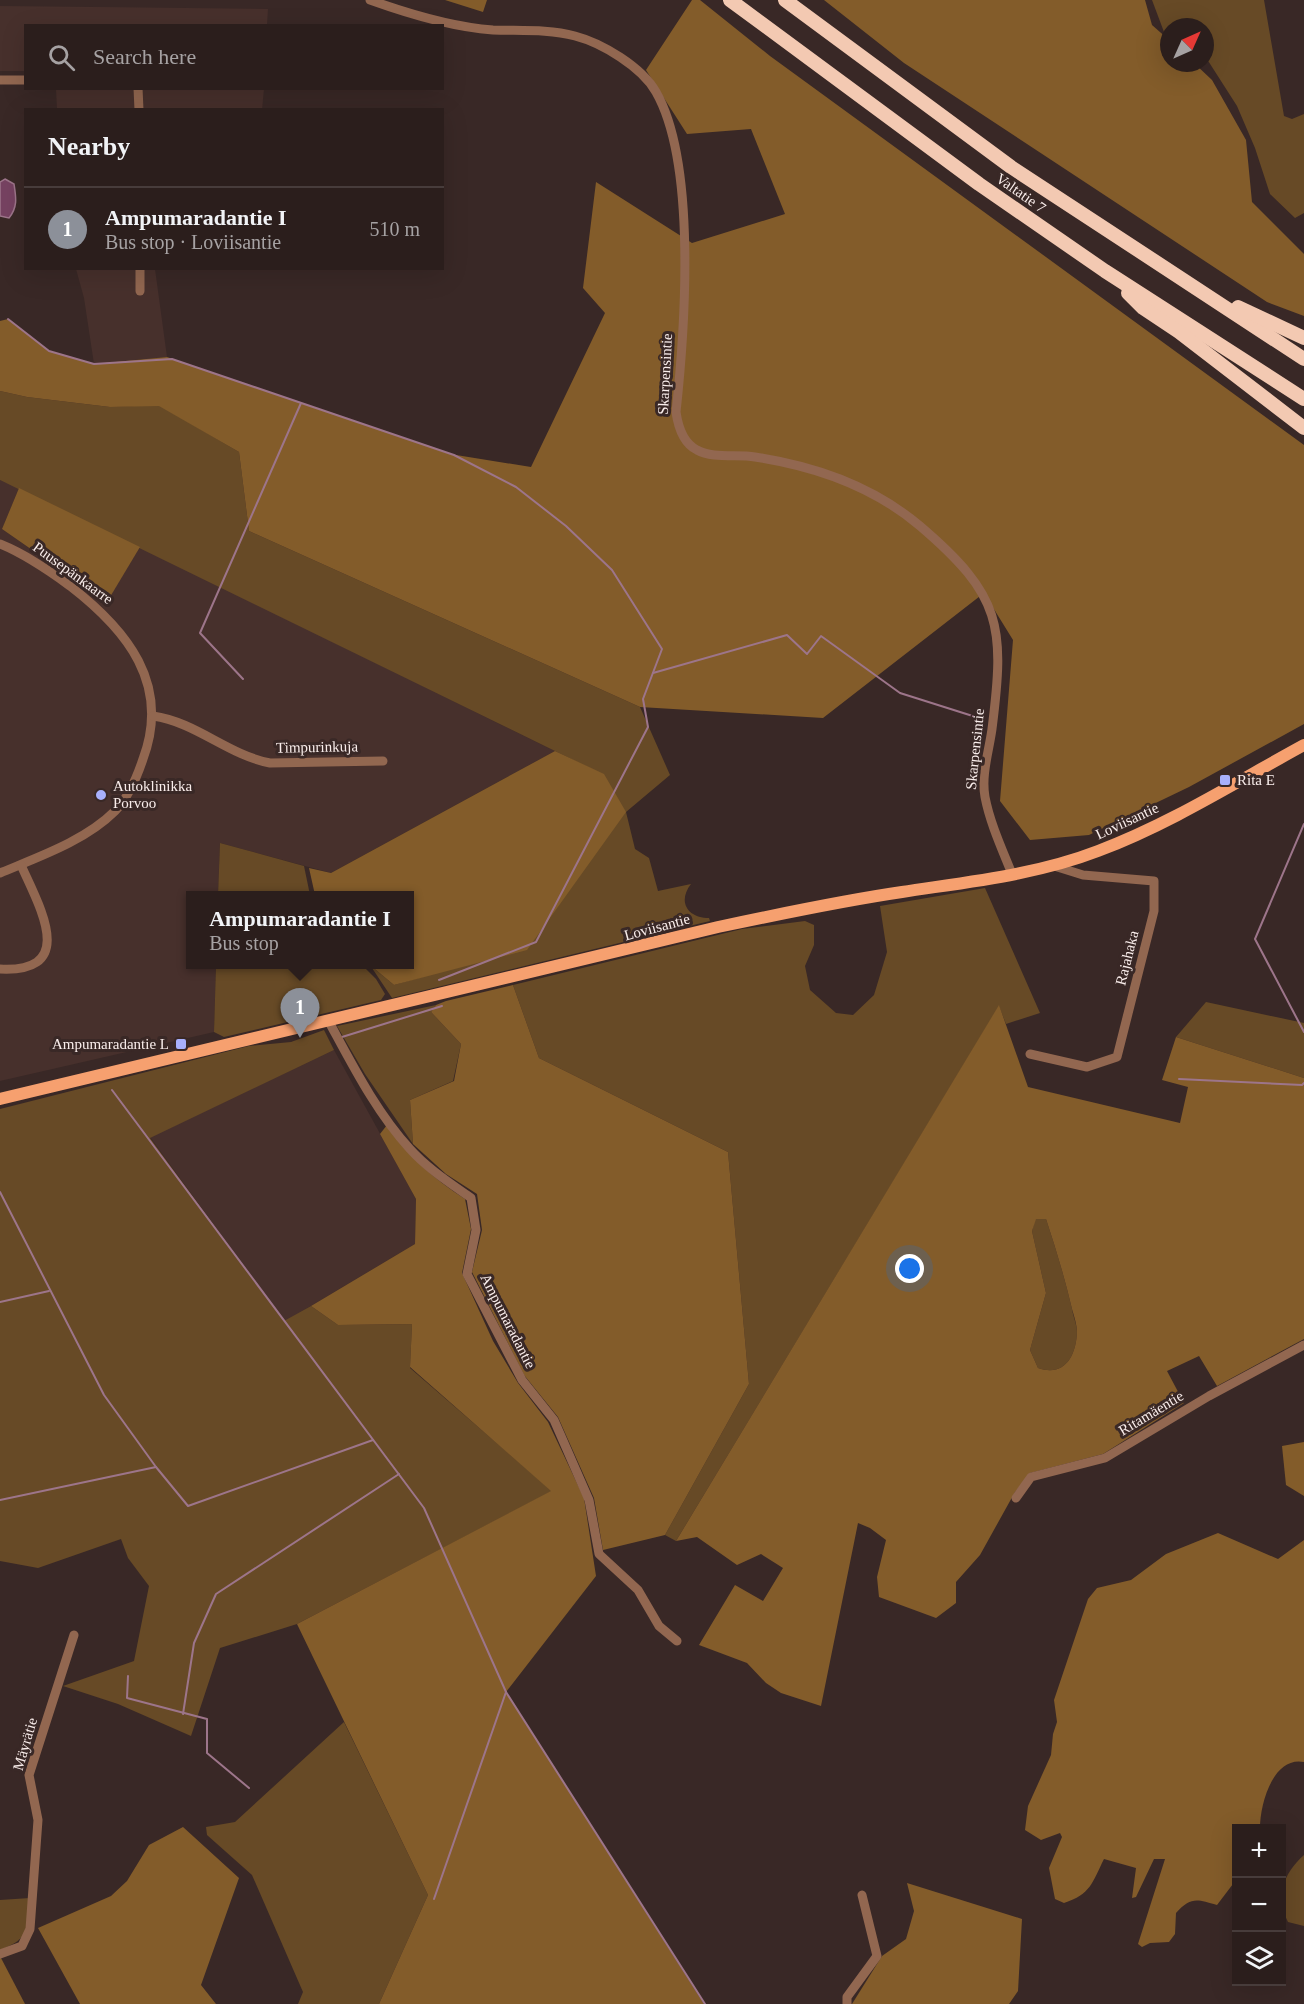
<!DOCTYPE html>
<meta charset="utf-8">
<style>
:root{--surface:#2b1e1c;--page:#332725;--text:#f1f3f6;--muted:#a6a2a3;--line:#473c3b;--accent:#8c9099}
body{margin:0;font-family:"Times New Roman",serif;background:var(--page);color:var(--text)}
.controls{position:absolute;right:18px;bottom:18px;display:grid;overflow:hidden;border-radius:0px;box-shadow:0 6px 24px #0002}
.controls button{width:54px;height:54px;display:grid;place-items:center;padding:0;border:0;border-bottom:2px solid var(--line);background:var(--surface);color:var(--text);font:30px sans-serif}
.compass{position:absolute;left:1160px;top:18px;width:54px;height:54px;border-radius:50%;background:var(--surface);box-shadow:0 6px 24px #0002;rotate:45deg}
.you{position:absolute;left:910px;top:1269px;width:21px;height:21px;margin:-15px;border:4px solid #fff;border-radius:50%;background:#1a73e8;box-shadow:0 0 0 9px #1a73e833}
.badge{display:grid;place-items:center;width:39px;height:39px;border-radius:50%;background:var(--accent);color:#fff;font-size:20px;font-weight:700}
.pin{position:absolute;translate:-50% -50px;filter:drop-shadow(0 2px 3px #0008)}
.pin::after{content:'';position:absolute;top:32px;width:21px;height:18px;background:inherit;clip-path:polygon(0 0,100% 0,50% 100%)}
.popup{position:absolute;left:186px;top:891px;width:228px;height:78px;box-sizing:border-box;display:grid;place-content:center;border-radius:0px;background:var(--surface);filter:drop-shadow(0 2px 4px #0005);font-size:20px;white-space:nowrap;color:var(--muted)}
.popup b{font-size:22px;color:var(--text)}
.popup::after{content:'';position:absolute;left:50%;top:100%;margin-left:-12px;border:12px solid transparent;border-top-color:var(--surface)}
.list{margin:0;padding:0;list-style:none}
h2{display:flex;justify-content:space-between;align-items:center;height:78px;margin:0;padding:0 24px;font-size:26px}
h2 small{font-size:20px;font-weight:400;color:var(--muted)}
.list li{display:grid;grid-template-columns:39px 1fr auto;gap:18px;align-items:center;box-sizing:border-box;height:84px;padding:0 24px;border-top:2px solid var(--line)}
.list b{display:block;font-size:22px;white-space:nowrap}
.list p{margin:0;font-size:20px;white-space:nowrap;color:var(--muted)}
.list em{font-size:20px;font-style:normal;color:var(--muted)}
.icon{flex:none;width:33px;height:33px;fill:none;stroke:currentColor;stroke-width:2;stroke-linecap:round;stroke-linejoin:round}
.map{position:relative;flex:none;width:1304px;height:2004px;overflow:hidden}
.search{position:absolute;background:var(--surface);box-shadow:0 6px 24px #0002;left:24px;top:24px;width:420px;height:66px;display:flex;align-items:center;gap:15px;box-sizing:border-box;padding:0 21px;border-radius:0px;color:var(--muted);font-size:22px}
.panel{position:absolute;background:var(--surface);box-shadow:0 6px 24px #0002;left:24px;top:108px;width:420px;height:162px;border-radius:0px}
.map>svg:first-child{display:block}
.built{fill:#47302c}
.green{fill:#674a26}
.forest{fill:#835c2a;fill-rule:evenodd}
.water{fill:#764261;stroke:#9d758a;stroke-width:1.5}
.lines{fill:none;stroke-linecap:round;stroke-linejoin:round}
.stream{stroke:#9d758a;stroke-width:2}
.minor{stroke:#926750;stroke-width:9}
.major{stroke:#f6a06f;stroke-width:12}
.highway{stroke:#f3c9b2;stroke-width:14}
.poi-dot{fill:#a8b0fc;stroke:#392826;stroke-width:2}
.labels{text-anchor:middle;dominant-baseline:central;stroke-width:6;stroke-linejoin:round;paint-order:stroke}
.street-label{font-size:15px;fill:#f9edeb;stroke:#392826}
.poi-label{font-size:15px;fill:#f9edeb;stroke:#392826;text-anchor:start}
</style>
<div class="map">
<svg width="1304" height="2004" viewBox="0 0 1304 2004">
<rect width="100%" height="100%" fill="#392826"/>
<g class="built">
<polygon points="0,6 268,9 267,25 26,26 25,71 0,71"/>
<polygon points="56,89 264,89 262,110 57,109"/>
<polygon points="76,269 155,269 167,357 94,364 84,298"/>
<polygon points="0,480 19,488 2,529 106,602 140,547 555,751 331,873 220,843 218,895 190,896 190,964 216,965 214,1032 0,1081"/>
<polygon points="334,1050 416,1199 415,1244 284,1322 150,1137"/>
</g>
<g class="green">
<polygon points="1152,0 1264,0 1284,116 1292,119 1304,114 1304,213 1295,218 1270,194 1255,148 1237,106 1205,56 1205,27 1169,27 1169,35 1164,32"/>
<path d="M 0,391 L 27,397 L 110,407 L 159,405 L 239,452 L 249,531 L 640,707 L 670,775 L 626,812 L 635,849 L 649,858 L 658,891 L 691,884 C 677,902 688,918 709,918 L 710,921 L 392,998 L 370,965 L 394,985 L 453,968 L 604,775 L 0,480 Z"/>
<polygon points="220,843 304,866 310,895 218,895"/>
<polygon points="985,888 1040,1013 1006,1024 999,1006 676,1541 665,1535 749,1384 728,1152 539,1058 513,985 742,929 805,921 814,925 814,945 805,966 810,990 836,1013 853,1015 874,995 887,952 880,906"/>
<polygon points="216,965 362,965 376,979 385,994 381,1000 224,1037 214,1032"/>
<polygon points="1206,1002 1304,1023 1304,1078 1176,1037"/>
<polygon points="436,1005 431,1012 461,1044 453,1081 410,1100 413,1144 365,1074 337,1026"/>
<polygon points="324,1030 334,1050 150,1138 284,1321 311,1306 338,1325 412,1324 410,1368 552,1491 297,1624 220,1648 191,1736 118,1704 63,1686 134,1661 149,1586 128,1558 121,1539 38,1568 0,1561 0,1109 249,1046 291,1042"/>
<path d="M 1035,1219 L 1046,1219 C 1056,1249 1065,1279 1072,1309 C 1073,1316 1077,1325 1077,1332 C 1076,1357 1064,1377 1038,1368 L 1030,1350 L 1046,1293 L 1032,1231 Z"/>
<polygon points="344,1722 428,1895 379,2004 298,2004 303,1992 252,1875 207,1835 206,1827 235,1822"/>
<path d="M 1304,1855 L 1304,1926 L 1288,1922 C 1275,1896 1283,1874 1304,1855 Z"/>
<path d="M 30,1898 C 27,1929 31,1938 0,1950 L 0,1900 Z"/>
</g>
<g class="forest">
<polygon points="445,0 487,0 483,12"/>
<polygon points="692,0 700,0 770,56 1304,445 1304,724 1189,787 1089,835 1030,840 1000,801 1013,640 984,593 823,718 640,707 249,531 239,452 159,406 110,407 27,397 0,391 0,321 8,319 49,351 94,364 167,357 450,454 531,467 605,313 583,288 596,182 692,243 785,214 751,129 687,134 646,70"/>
<polygon points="824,0 1145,0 1152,25 1169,40 1169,63 1194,63 1212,80 1246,140 1252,202 1304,254 1304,316 1267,302 904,63"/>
<polygon points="19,488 140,547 107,602 2,529"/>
<polygon points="555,751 604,774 626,812 527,950 394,985 370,965 410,964 410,896 315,895 309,868 331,873"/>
<polygon points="513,985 539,1058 728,1152 749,1384 665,1535 603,1550 594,1498 558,1417 524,1375 472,1272 482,1230 477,1194 446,1174 413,1144 410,1100 454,1081 461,1044 431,1012 436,1005 446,1001"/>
<path d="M 999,1005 L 1028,1087 L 1180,1123 L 1188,1087 L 1162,1080 L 1176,1037 L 1304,1078 L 1304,1339 L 1217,1386 L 1199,1356 L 1167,1371 L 1184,1403 L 1103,1454 L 1030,1473 L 1015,1492 L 980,1555 L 956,1582 L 956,1603 L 936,1618 L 879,1597 L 877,1577 L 886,1540 L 870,1528 L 858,1523 L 821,1706 L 781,1693 L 766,1683 L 747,1663 L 699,1645 L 735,1585 L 763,1601 L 783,1568 L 761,1554 L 737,1565 L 697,1537 L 676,1541 ZM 1036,1219 L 1046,1219 C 1056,1249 1065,1279 1072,1309 C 1074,1316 1077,1325 1077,1332 C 1076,1357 1064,1377 1038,1368 L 1030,1350 L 1046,1293 L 1032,1231 Z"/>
<path d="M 387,1125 C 409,1156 433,1179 465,1199 L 471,1229 L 462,1273 L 493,1341 L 518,1383 L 548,1422 L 584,1498 L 596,1576 L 506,1692 L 704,2004 L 379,2004 L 428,1895 L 297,1624 L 551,1491 L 410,1367 L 412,1324 L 338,1325 L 311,1306 L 415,1244 L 416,1199 L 380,1134 Z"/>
<polygon points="1304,1442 1304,1496 1286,1485 1282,1446"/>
<path d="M 1218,1533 L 1278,1559 L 1304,1540 L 1304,1762 C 1273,1756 1260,1804 1260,1828 L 1236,1828 L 1236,1880 L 1217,1905 C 1196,1899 1191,1897 1176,1913 L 1175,1934 L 1169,1942 L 1150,1943 L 1142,1947 L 1138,1944 L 1165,1859 L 1154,1859 L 1136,1897 L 1132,1898 L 1136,1868 L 1104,1859 C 1092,1883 1091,1894 1064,1903 L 1055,1899 L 1049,1868 L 1062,1837 L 1060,1833 L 1041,1840 L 1025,1830 L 1028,1806 L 1051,1755 L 1053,1734 L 1057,1722 L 1054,1700 L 1088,1599 L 1097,1588 L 1131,1580 L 1166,1554 Z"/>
<polygon points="183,1827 239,1878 201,1985 216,2004 80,2004 38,1928 111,1896 127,1881 149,1845"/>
<polygon points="907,1883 1022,1919 1018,1991 1009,2004 852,2004 882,1956 906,1939 914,1911"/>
<polygon points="0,1958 1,1958 25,2004 0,2004"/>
</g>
<path class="water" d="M 5,179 L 14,184 C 16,197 18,207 9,218 L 0,216 L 0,182 Z"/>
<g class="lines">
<g class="stream">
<polyline points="8,319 49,351 94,364 172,359 454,455 516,487 566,526 612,570 662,649 643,699 648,727 536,942 439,980"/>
<polyline points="653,673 787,635 807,654 821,636 900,693 979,718"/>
<polyline points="243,679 200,633 301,403"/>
<polyline points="1304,824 1255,939 1304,1032"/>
<polyline points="342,1037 442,1006"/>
<polyline points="1179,1079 1302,1085 1304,1083"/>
<polyline points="112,1090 424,1508 506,1692 705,2004"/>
<polyline points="0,1192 104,1395 156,1467 188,1506 373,1440"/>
<polyline points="0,1302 49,1291"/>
<polyline points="0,1500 156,1467"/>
<polyline points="128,1676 127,1698 207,1719 207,1753 249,1788"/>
<polyline points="183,1714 194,1643 216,1594 399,1474"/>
<polyline points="434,1899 506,1692"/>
</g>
<g class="minor">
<path d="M 370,0 C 409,14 451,27 493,30 C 521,31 548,29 575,36 C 602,43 642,67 656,92 C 697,164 685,329 676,412 C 678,426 683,443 697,450 C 713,459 737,454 755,457 C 815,466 874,487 920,526 C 1002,596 1005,626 992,729 C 989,751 981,775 985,797 C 990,823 1002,849 1012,874"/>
<polyline points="0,80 26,80"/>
<polyline points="138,88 139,110"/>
<polyline points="140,268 140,291"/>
<path d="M 0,544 C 25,554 48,570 70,586 C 127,630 171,684 143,759 C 137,777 129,797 115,811 C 85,841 38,857 0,873"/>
<path d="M 153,716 C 196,722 228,755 270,763 L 383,761"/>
<path d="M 0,969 C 79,973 39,906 21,865"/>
<path d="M 328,1020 C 352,1064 376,1112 410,1149 C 427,1168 450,1183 471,1198 L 476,1230 L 467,1274 L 522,1380 L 554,1420 L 589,1500 L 599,1554 L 638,1590 L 659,1626 L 677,1641"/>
<polyline points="1030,1054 1087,1067 1117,1057 1154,911 1154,881 1083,875 1051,865"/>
<polyline points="1016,1498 1031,1477 1105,1458 1209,1396 1304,1345"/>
<polyline points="0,1954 22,1946 30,1929 38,1820 29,1775 74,1635"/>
<polyline points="847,2004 847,1997 877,1956 862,1895"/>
</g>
<path class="major" d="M 0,1099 L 718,927 C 779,914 840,901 902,892 C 967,882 1036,875 1098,851 C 1170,824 1236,782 1304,745"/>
<g class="highway">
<polyline points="730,0 979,184 1105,271 1304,399"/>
<polyline points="785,0 1011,167 1304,359"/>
<polyline points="1128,293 1143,308 1179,332 1304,428"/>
<polyline points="1238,307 1304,338"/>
</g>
</g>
<g class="poi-dot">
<rect x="1219" y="774" width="12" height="12" rx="3"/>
<circle cx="101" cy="795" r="6"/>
<rect x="175" y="1038" width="12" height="12" rx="3"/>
</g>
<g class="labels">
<g class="street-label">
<text transform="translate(1021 193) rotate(35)">Valtatie 7</text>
<text transform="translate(665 374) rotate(-87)">Skarpensintie</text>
<text transform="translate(73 573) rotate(36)">Puusepänkaarre</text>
<text transform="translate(317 747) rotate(-1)">Timpurinkuja</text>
<text transform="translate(975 749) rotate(-84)">Skarpensintie</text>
<text transform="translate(1127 821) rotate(-25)">Loviisantie</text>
<text transform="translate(657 927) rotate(-15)">Loviisantie</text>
<text transform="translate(1127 958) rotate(-76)">Rajahaka</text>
<text transform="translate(508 1321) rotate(63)">Ampumaradantie</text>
<text transform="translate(1151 1413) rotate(-31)">Ritamäentie</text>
<text transform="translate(25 1744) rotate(-74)">Mäyrätie</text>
</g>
<g class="poi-label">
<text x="1237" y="780">Rita E</text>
<text x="113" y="786">Autoklinikka<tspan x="113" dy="17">Porvoo</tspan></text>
<text x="169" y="1044" text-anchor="end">Ampumaradantie L</text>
</g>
</g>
</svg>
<div class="controls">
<button>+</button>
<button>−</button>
<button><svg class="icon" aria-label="layers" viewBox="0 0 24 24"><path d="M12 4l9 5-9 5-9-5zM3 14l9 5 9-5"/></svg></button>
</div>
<svg class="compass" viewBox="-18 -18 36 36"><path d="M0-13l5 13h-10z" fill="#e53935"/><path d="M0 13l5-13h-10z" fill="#a6a2a3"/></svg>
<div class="you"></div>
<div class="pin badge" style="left:300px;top:1038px">1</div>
<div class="popup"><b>Ampumaradantie I</b>Bus stop</div>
<div class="search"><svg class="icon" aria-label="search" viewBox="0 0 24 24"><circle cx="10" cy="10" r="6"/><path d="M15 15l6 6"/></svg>Search here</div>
<section class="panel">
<h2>Nearby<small></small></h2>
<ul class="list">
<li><span class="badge">1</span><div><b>Ampumaradantie I</b><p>Bus stop · Loviisantie</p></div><em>510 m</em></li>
</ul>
</section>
</div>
